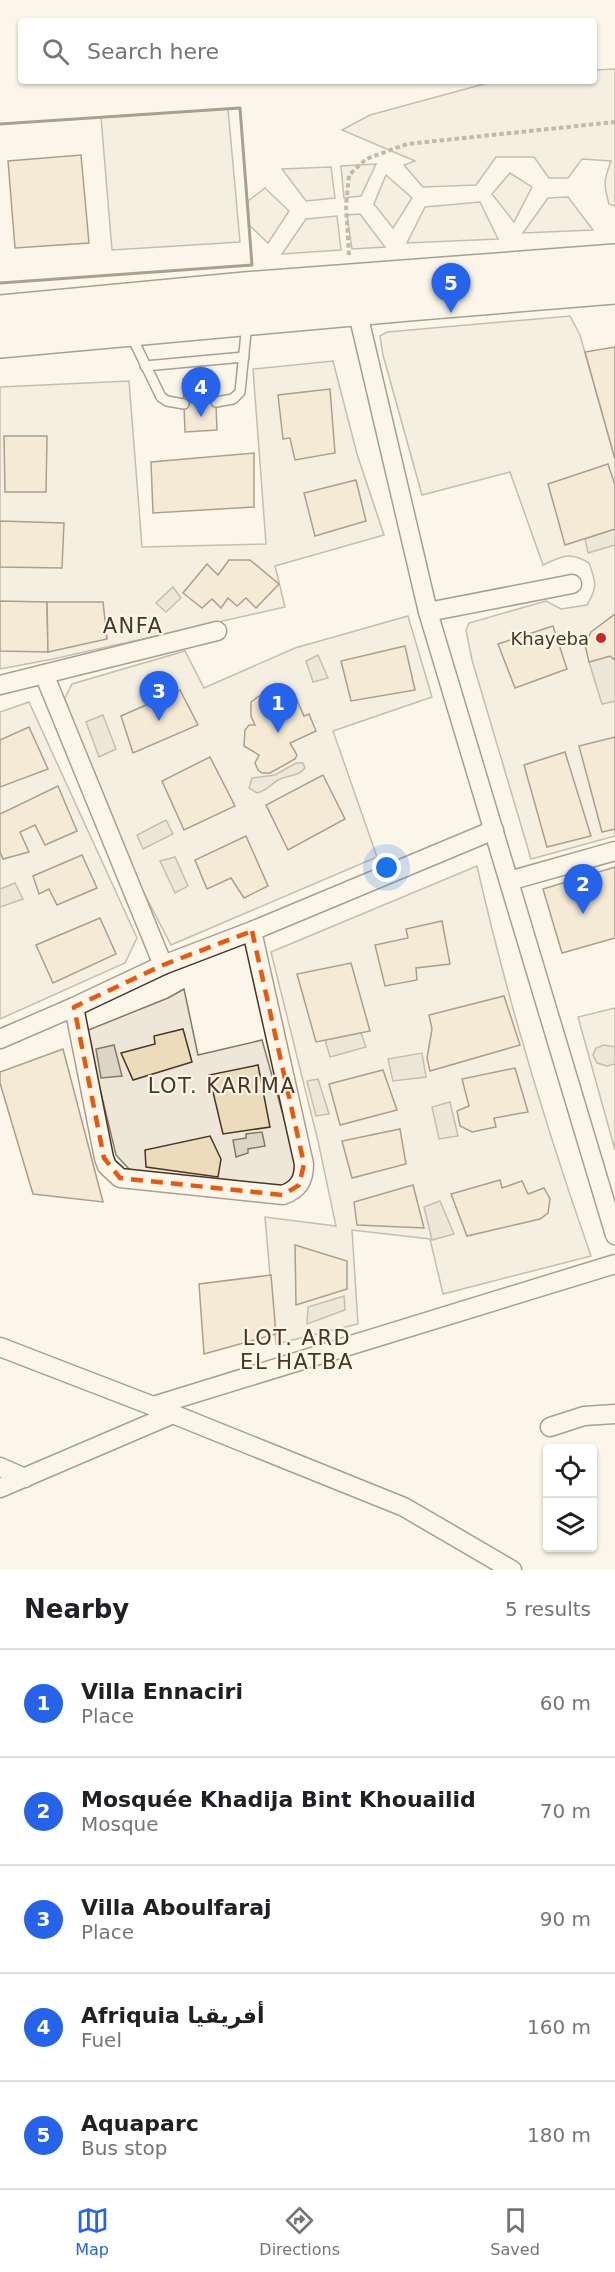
<!DOCTYPE html>
<meta charset="utf-8">
<style>
:root{--surface:#fff;--page:#f6f6f6;--text:#202124;--muted:#757577;--line:#e0e0e0;--accent:#2563eb}
body{margin:0;font-family:"DejaVu Sans",Vazirmatn,sans-serif;background:var(--page);color:var(--text)}
.controls{position:absolute;right:18px;bottom:18px;display:grid;overflow:hidden;border-radius:6px;box-shadow:0 2px 4px #0004}
.controls button{width:54px;height:54px;display:grid;place-items:center;padding:0;border:0;border-bottom:2px solid var(--line);background:var(--surface);color:var(--text);font:30px sans-serif}
.you{position:absolute;left:387px;top:868px;width:21px;height:21px;margin:-15px;border:4px solid #fff;border-radius:50%;background:#1a73e8;box-shadow:0 0 0 9px #1a73e833}
.badge{display:grid;place-items:center;width:39px;height:39px;border-radius:50%;background:var(--accent);color:#fff;font-size:20px;font-weight:700}
.pin{position:absolute;translate:-50% -50px;filter:drop-shadow(0 2px 3px #0008)}
.pin::after{content:'';position:absolute;top:32px;width:21px;height:18px;background:inherit;clip-path:polygon(0 0,100% 0,50% 100%)}
.list{margin:0;padding:0;list-style:none}
h2{display:flex;justify-content:space-between;align-items:center;height:78px;margin:0;padding:0 24px;font-size:26px}
h2 small{font-size:20px;font-weight:400;color:var(--muted)}
.list li{display:grid;grid-template-columns:39px 1fr auto;gap:18px;align-items:center;box-sizing:border-box;height:108px;padding:0 24px;border-top:2px solid var(--line)}
.list b{display:block;font-size:22px;white-space:nowrap}
.list p{margin:0;font-size:20px;white-space:nowrap;color:var(--muted)}
.list em{font-size:20px;font-style:normal;color:var(--muted)}
.icon{flex:none;width:33px;height:33px;fill:none;stroke:currentColor;stroke-width:2;stroke-linecap:round;stroke-linejoin:round}
.map{position:relative;flex:none;width:615px;height:1570px;overflow:hidden}
.search{position:absolute;background:var(--surface);box-shadow:0 2px 4px #0004;left:18px;right:18px;top:18px;height:66px;display:flex;align-items:center;gap:15px;box-sizing:border-box;padding:0 21px;border-radius:6px;color:var(--muted);font-size:22px}
.sheet{height:618px;background:var(--surface)}
nav{display:flex;justify-content:space-around;align-items:center;box-sizing:border-box;height:84px;border-top:2px solid var(--line);background:var(--surface);font-size:16px;color:var(--muted)}
nav a{display:grid;justify-items:center;gap:3px}
nav .on{color:var(--accent)}
.map>svg:first-child{display:block}
.green{fill:#ede6d9;stroke:#887966;stroke-width:1.5}
.water{fill:#dcd4c6;stroke:#887966;stroke-width:1.5}
.building{fill:#ecdcbc;stroke:#4a3520;stroke-width:1.5}
.lines{fill:none;stroke-linecap:round;stroke-linejoin:round}
.lane-casing{stroke:#4a3520;stroke-width:12}
.street-casing{stroke:#4a3520;stroke-width:21}
.highway-casing{stroke:#4a3520;stroke-width:36}
.path{stroke:#7f6f5c;stroke-width:4;stroke-dasharray:4.5 3;stroke-linecap:butt}
.lane{stroke:#fbf6e9;stroke-width:9}
.street{stroke:#fbf6e9;stroke-width:18}
.highway{stroke:#fbf6e9;stroke-width:33}
.wall{stroke:#4a3520;stroke-width:3}
.marked{fill:none;stroke:#e8590c;stroke-width:4.5;stroke-dasharray:12 8;stroke-linejoin:round}
.poi-dot{fill:#c62828;stroke:#fbf6e9;stroke-width:2}
.labels{text-anchor:middle;dominant-baseline:central;stroke-width:4.5;stroke-linejoin:round;paint-order:stroke}
.poi-label{font-size:18px;fill:#4a3520;stroke:#fbf6e9;text-anchor:end}
.quarter-label{font-size:21px;letter-spacing:1.5px;fill:#4a3520;stroke:#fbf6e9}
</style>
<div class="map">
<svg width="615" height="1570" viewBox="0 0 615 1570">
<rect width="100%" height="100%" fill="#fbf6e9"/>
<g class="green">
<path d="M 615,69 L 615,206 L 609,204 C 603,183 604,180 611,161 L 582,159 L 568,178 L 549,178 L 534,157 L 496,157 L 476,185 L 423,187 L 404,165 L 415,161 L 342,130 L 370,115 L 495,81 L 594,81 L 594,70 Z"/>
<polygon points="228,109 240,242 112,250 101,117"/>
<polygon points="376,164 361,196 344,198 341,166"/>
<polygon points="331,167 335,198 306,201 282,169"/>
<polygon points="510,173 532,187 514,222 492,194"/>
<polygon points="386,175 412,198 393,228 374,204"/>
<polygon points="265,188 289,211 268,243 249,225 248,201"/>
<polygon points="568,197 593,230 523,233 548,198"/>
<polygon points="480,202 498,239 407,243 425,207"/>
<polygon points="360,214 385,247 352,249 347,215"/>
<polygon points="337,216 341,250 282,254 306,219"/>
<path d="M 570,316 L 580,335 L 615,459 L 615,836 L 531,859 L 472,660 L 466,630 L 469,623 L 546,601 L 561,609 L 587,605 C 598,587 596,582 589,563 C 569,551 563,556 543,565 L 510,472 L 422,495 L 383,355 L 380,336 L 387,332 Z"/>
<polygon points="333,361 357,454 384,535 275,566 285,607 53,659 0,669 0,387 129,381 142,547 266,544 253,369"/>
<polygon points="408,616 432,697 333,731 377,857 171,945 131,868 64,700 72,684 185,651 204,688 295,648"/>
<polygon points="29,702 137,938 125,963 0,1019 0,712"/>
<path d="M 477,866 C 507,998 546,1128 591,1256 L 443,1294 L 430,1239 L 352,1230 L 358,1324 L 276,1344 L 265,1217 L 336,1226 L 318,1141 L 271,952 Z"/>
<polygon points="184,989 198,1055 262,1040 297,1165 296,1179 287,1187 142,1173 129,1169 116,1155 86,1031 168,998"/>
<polygon points="615,1008 615,1150 578,1017"/>
</g>
<g class="water">
<polygon points="615,529 615,545 588,553 585,539"/>
<polygon points="173,587 181,598 166,612 156,603"/>
<polygon points="318,655 328,678 313,682 306,661"/>
<polygon points="610,656 615,660 615,701 602,704 589,662"/>
<polygon points="103,715 116,749 99,757 86,722"/>
<path d="M 296,763 L 303,763 L 305,768 C 298,777 287,775 278,780 C 270,785 266,791 257,793 L 249,788 L 252,778 L 275,775 Z"/>
<polygon points="166,820 173,834 143,849 137,835"/>
<polygon points="175,857 188,886 175,893 160,861"/>
<polygon points="15,883 23,899 0,907 0,889"/>
<polygon points="361,1033 366,1047 330,1057 325,1040"/>
<polygon points="114,1045 122,1076 101,1078 96,1049"/>
<polygon points="604,1045 615,1047 615,1064 607,1066 597,1063 593,1055 596,1048"/>
<polygon points="422,1053 426,1077 393,1081 388,1059"/>
<polygon points="318,1079 329,1114 316,1116 307,1081"/>
<polygon points="450,1102 458,1136 439,1139 432,1107"/>
<polygon points="262,1132 265,1146 248,1149 248,1153 236,1157 233,1140 246,1138 246,1134"/>
<polygon points="440,1201 454,1234 432,1240 424,1207"/>
<polygon points="344,1296 345,1310 307,1324 308,1307"/>
</g>
<g class="building">
<polygon points="81,155 89,243 15,248 8,161"/>
<polygon points="615,347 615,459 585,352"/>
<polygon points="183,379 215,379 217,430 185,432"/>
<polygon points="330,389 335,453 295,460 290,438 283,439 278,395"/>
<polygon points="4,436 47,436 46,492 5,492"/>
<polygon points="254,453 254,507 153,513 151,462"/>
<polygon points="608,464 615,485 615,529 565,545 548,484"/>
<polygon points="356,480 366,521 315,536 304,493"/>
<polygon points="0,521 64,523 62,568 0,567"/>
<polygon points="229,560 250,560 279,584 256,608 246,598 237,606 228,598 221,608 212,599 202,608 183,593 207,564 218,575"/>
<polygon points="0,601 47,602 48,652 0,651"/>
<polygon points="47,602 103,602 107,639 48,652"/>
<polygon points="615,614 615,660 610,656 589,662 585,645 591,632"/>
<polygon points="553,626 567,669 515,688 498,644"/>
<polygon points="405,646 415,690 351,701 341,661"/>
<polygon points="277,689 287,690 296,698 304,716 309,714 316,731 290,743 297,755 295,759 270,773 262,773 258,770 255,763 259,755 244,746 245,730 249,725 255,725 251,716 251,702 259,696 268,696 271,691"/>
<polygon points="180,690 198,725 133,753 121,716"/>
<polygon points="29,727 48,769 0,787 0,740"/>
<polygon points="615,737 615,829 602,832 579,746"/>
<polygon points="565,752 591,836 547,847 524,765"/>
<polygon points="210,757 235,806 184,830 162,781"/>
<polygon points="323,775 345,819 288,850 266,805"/>
<polygon points="58,786 77,831 45,845 35,825 20,832 29,852 3,859 0,852 0,814"/>
<polygon points="246,836 268,886 244,898 231,878 207,889 195,860"/>
<polygon points="82,855 97,888 57,905 49,889 39,894 33,876"/>
<polygon points="615,867 615,938 562,953 543,889"/>
<polygon points="100,918 116,954 53,983 36,945"/>
<polygon points="442,921 450,964 416,968 417,980 385,986 375,945 408,938 406,929"/>
<polygon points="351,963 370,1031 316,1042 297,974"/>
<polygon points="504,996 520,1045 430,1071 427,1058 432,1029 429,1015"/>
<polygon points="183,1029 192,1062 133,1080 121,1053 155,1044 154,1036"/>
<polygon points="63,1049 103,1202 33,1194 0,1083 0,1072"/>
<polygon points="258,1065 270,1127 223,1134 209,1075"/>
<polygon points="515,1068 528,1112 494,1118 496,1127 472,1132 460,1126 457,1111 469,1106 462,1079"/>
<polygon points="383,1070 397,1110 340,1125 329,1084"/>
<polygon points="400,1129 406,1164 352,1178 342,1141"/>
<polygon points="210,1136 221,1159 218,1177 146,1167 145,1150"/>
<polygon points="500,1180 502,1188 522,1181 528,1194 544,1188 550,1199 548,1213 540,1219 467,1236 451,1194"/>
<polygon points="413,1185 424,1228 357,1225 354,1202"/>
<polygon points="295,1245 347,1261 347,1289 296,1305"/>
<polygon points="271,1275 276,1334 204,1354 199,1284"/>
</g>
<g class="lines">
<defs>
<g id="lane">
<polyline points="131,335 161,397 167,401 184,404"/>
<polyline points="145,366 244,357"/>
<polyline points="216,402 233,399 240,392 247,323"/>
</g>
<g id="street">
<polyline points="355,301 428,612 615,1235"/>
<polyline points="428,612 572,584"/>
<polyline points="44,674 163,965"/>
<polyline points="0,685 217,631"/>
<polyline points="509,881 615,851"/>
<path d="M 74,1007 L 104,1158 L 107,1166 L 120,1178 L 283,1195 C 299,1189 304,1180 304,1164 L 252,931"/>
<polyline points="0,1039 74,1007 163,965 252,931 494,830"/>
<polyline points="0,1347 153,1406 404,1507 512,1570"/>
<polyline points="153,1406 615,1264"/>
<polyline points="550,1427 584,1416 615,1414"/>
<polyline points="0,1467 25,1478"/>
<polyline points="0,1488 173,1414"/>
</g>
<g id="highway">
<polyline points="0,312 245,289 615,261"/>
<polyline points="0,341 408,304 615,287"/>
</g>
</defs>
<use href="#lane" class="lane-casing"/>
<use href="#street" class="street-casing"/>
<use href="#highway" class="highway-casing"/>
<polyline class="path" points="349,255 346,206 349,175 366,159 407,144 615,122"/>
<use href="#lane" class="lane"/>
<use href="#street" class="street"/>
<use href="#highway" class="highway"/>
<polyline class="wall" points="0,124 240,108 252,265 0,283"/>
</g>
<path d="M0 0H615V1570H0ZM 252,931 L 304,1164 L 299,1185 L 283,1195 L 120,1178 L 104,1158 L 74,1007 L 163,965 Z" fill="#fbf6e9" fill-opacity=".55" fill-rule="evenodd"/>
<path class="marked" d="M 252,931 L 304,1164 L 299,1185 L 283,1195 L 120,1178 L 104,1158 L 74,1007 L 163,965 Z"/>
<circle class="poi-dot" cx="601" cy="638" r="6"/>
<g class="labels">
<g class="poi-label">
<text x="589" y="638">Khayeba</text>
</g>
<g class="quarter-label">
<text x="133" y="626">ANFA</text>
<text x="222" y="1086">LOT. KARIMA</text>
<text x="297" y="1338">LOT. ARD<tspan x="297" dy="24">EL HATBA</tspan></text>
</g>
</g>
</svg>
<div class="controls">
<button><svg class="icon" aria-label="locate" viewBox="0 0 24 24"><circle cx="12" cy="12" r="6"/><path d="M12 2v4M12 18v4M2 12h4M18 12h4"/></svg></button>
<button><svg class="icon" aria-label="layers" viewBox="0 0 24 24"><path d="M12 4l9 5-9 5-9-5zM3 14l9 5 9-5"/></svg></button>
</div>
<div class="you"></div>
<div class="pin badge" style="left:278px;top:733px">1</div>
<div class="pin badge" style="left:583px;top:914px">2</div>
<div class="pin badge" style="left:159px;top:721px">3</div>
<div class="pin badge" style="left:201px;top:417px">4</div>
<div class="pin badge" style="left:451px;top:313px">5</div>
<div class="search"><svg class="icon" aria-label="search" viewBox="0 0 24 24"><circle cx="10" cy="10" r="6"/><path d="M15 15l6 6"/></svg>Search here</div>
</div>
<section class="sheet">
<h2>Nearby<small>5 results</small></h2>
<ul class="list">
<li><span class="badge">1</span><div><b>Villa Ennaciri</b><p>Place</p></div><em>60 m</em></li>
<li><span class="badge">2</span><div><b>Mosquée Khadija Bint Khouailid</b><p>Mosque</p></div><em>70 m</em></li>
<li><span class="badge">3</span><div><b>Villa Aboulfaraj</b><p>Place</p></div><em>90 m</em></li>
<li><span class="badge">4</span><div><b>Afriquia أفريقيا</b><p>Fuel</p></div><em>160 m</em></li>
<li><span class="badge">5</span><div><b>Aquaparc</b><p>Bus stop</p></div><em>180 m</em></li>
</ul>
</section>
<nav>
<a class="on"><svg class="icon" aria-label="map" viewBox="0 0 24 24"><path d="M3 6l6-2 6 2 6-2v14l-6 2-6-2-6 2zM9 4v14M15 6v14"/></svg>Map</a>
<a><svg class="icon" aria-label="directions" viewBox="0 0 24 24"><path d="M12 3l9 9-9 9-9-9zM9 14v-3h6M13 9l2 2-2 2"/></svg>Directions</a>
<a><svg class="icon" aria-label="saved" viewBox="0 0 24 24"><path d="M7 4h10v16l-5-4-5 4z"/></svg>Saved</a>
</nav>
